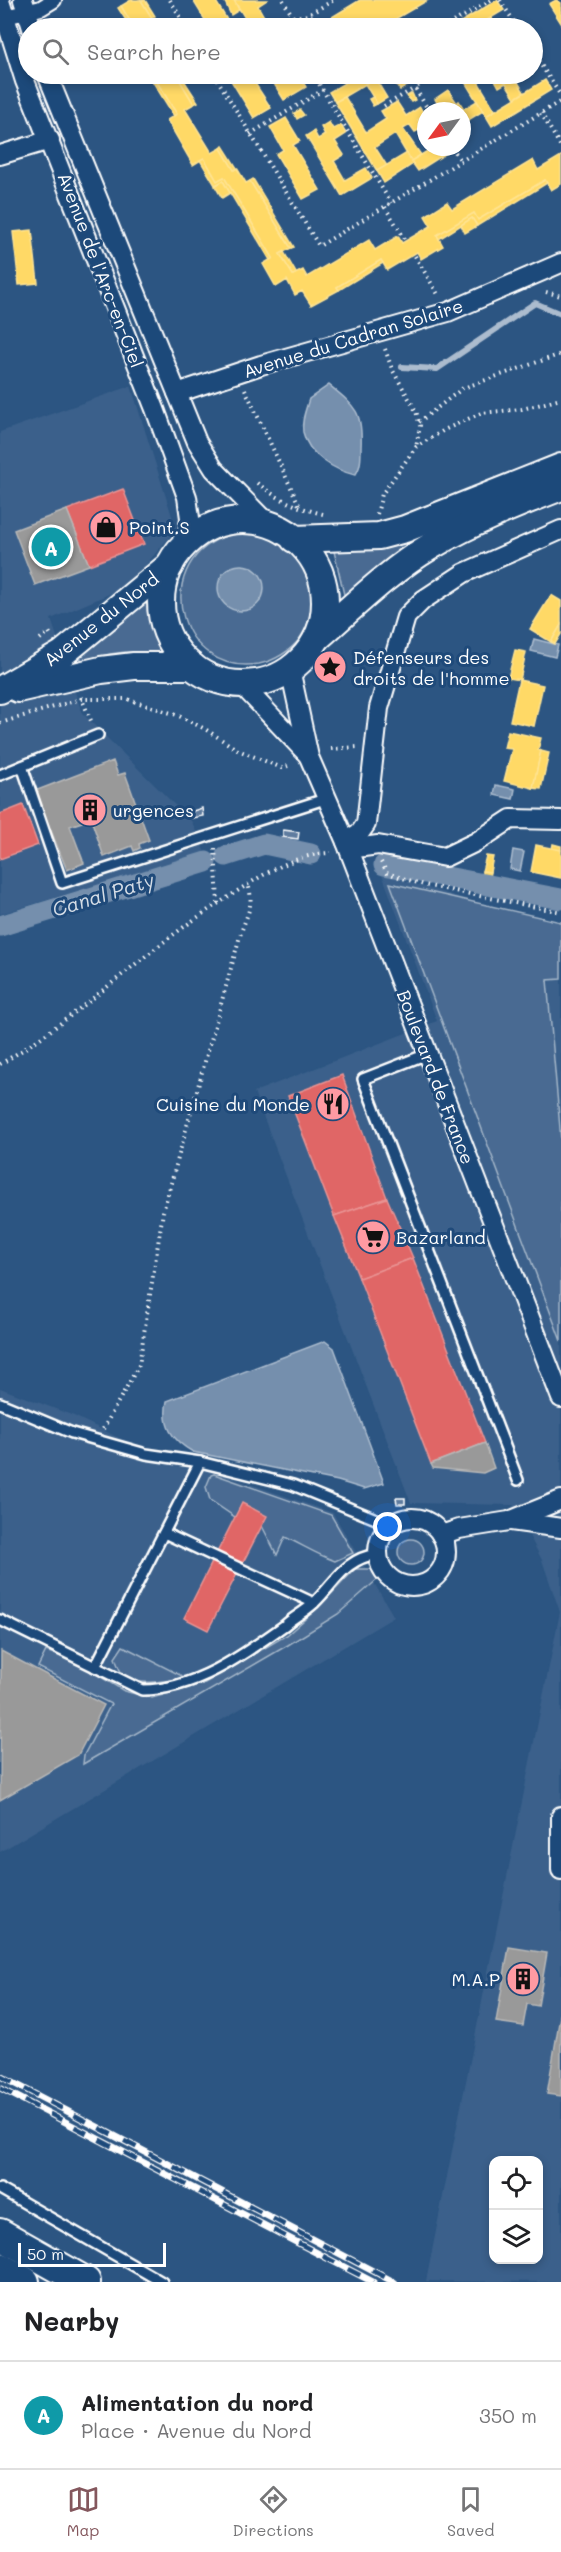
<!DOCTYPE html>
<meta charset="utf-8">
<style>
:root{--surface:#fff;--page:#f2f2f2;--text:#202124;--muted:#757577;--line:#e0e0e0;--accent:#84575d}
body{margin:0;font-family:Mali,sans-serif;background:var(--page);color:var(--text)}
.controls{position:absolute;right:18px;bottom:18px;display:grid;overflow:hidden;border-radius:12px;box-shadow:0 3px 9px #0003}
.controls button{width:54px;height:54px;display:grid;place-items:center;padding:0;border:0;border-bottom:2px solid var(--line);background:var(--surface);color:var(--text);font:30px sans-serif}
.compass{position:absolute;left:417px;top:102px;width:54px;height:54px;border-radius:50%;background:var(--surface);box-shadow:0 3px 9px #0003;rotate:237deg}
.scale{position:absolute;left:18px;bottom:15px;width:148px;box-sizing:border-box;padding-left:6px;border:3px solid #fff;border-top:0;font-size:16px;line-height:21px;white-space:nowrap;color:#fff;-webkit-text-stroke:4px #1f4a7a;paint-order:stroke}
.you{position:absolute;left:388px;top:1527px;width:21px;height:21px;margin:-15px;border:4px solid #fff;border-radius:50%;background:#1a73e8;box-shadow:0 0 0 9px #1a73e833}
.badge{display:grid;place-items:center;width:39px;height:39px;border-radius:50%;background:var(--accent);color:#fff;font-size:20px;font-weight:700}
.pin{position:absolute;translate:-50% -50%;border:3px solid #fff;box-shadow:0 2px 6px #0006}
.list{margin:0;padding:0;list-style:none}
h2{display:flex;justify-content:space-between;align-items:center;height:78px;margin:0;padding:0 24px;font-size:26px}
h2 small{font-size:20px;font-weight:400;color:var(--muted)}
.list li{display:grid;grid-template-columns:39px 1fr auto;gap:18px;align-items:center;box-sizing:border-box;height:108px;padding:0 24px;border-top:2px solid var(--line)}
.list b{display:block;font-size:22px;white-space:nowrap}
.list p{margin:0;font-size:20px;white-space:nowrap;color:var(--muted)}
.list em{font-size:20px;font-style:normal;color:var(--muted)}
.icon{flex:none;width:33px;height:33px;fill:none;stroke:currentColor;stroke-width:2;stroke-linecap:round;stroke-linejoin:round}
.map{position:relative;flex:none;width:561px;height:2282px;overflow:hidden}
.search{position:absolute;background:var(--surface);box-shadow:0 3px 9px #0003;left:18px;right:18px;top:18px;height:66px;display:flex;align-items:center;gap:15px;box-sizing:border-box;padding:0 21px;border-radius:33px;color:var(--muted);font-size:22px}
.sheet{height:186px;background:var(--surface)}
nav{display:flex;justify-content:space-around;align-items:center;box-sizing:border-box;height:84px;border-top:2px solid var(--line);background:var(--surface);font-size:16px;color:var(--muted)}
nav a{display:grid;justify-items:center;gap:3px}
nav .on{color:var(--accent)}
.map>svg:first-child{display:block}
.built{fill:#3b618b;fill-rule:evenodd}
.green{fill:#486b92;stroke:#a4b5c8;stroke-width:1.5;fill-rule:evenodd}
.water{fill:#748fad;stroke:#acbcce;stroke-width:1.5}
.homes{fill:#ffd966;stroke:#ffe494;stroke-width:1.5}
.shops{fill:#e06666;stroke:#e99494;stroke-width:1.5}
.industry{fill:#999;stroke:#b8b8b8;stroke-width:1.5}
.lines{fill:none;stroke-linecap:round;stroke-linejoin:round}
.stream{stroke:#acbcce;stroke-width:6}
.canal{stroke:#748fad;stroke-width:21}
.building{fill:#5e7c9f;stroke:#fff;stroke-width:1.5}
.service-casing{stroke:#fff;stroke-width:14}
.pedestrian-casing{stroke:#fff;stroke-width:18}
.minor-casing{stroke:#fff;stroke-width:22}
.secondary-casing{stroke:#fff;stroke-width:30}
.trunk-casing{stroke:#fff;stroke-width:34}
.path{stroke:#fff;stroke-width:4;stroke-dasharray:1.5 4.5;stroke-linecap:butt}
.service{stroke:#1f4a7a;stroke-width:9}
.pedestrian{stroke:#1f4a7a;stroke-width:14}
.minor{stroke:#1f4a7a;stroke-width:18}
.secondary{stroke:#1f4a7a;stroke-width:26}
.trunk{stroke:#1f4a7a;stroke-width:30}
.rail-casing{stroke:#fff;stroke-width:7}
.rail{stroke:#1f4a7a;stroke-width:4.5;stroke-dasharray:14;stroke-linecap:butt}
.labels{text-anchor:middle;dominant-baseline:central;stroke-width:6;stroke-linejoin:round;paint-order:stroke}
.street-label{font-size:18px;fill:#fff;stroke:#1f4a7a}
.poi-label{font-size:18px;fill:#fff;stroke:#1f4a7a;text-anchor:start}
.water-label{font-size:20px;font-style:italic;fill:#d5dde6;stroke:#1f4a7a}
</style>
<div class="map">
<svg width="561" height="2282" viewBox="0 0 561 2282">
<rect width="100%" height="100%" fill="#2c5582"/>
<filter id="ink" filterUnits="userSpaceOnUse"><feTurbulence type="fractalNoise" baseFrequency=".0167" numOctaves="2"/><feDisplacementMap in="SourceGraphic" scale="12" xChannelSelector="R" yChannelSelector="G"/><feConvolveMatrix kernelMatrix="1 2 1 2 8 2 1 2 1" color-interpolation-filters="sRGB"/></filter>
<g filter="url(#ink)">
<g class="built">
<polygon points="131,386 176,529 128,586 51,619 82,713 192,822 205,853 0,914 0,432"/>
<path d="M 382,874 L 541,922 L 561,926 L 561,2282 L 426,2281 L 560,1612 L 542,1560 L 513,1505 L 411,1503 L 254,1092 L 437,1021 ZM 494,2160 L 538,2160 L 538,2260 L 494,2260 Z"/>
<polygon points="0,1388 74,1416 119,1438 333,1513 394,1617 0,1852"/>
</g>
<g class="green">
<path d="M 245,533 C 253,534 261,534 268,536 C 308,552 325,602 300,638 C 291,651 274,661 259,664 C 180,677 149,567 223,537 C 230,534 238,534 245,533 ZM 230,568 L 261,600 L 250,609 L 220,580 Z"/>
<polygon points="425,535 345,599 333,547"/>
<path d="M 144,600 L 152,603 L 155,634 L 165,651 L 160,654 C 134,649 107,653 82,661 L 80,657 L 85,649 L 116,626 Z"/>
<polygon points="390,883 561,922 561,979 547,980 561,1140 561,1341"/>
<path d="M 214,1474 L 331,1515 L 353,1553 L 335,1561 C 318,1555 302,1545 285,1537 L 277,1555 L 262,1526 L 235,1517 L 210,1500 L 206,1487 L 211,1475 Z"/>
<circle cx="411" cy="1552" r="13"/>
<polygon points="355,1569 371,1569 378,1579 338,1614 288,1645 83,1764 84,1755 111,1704 38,1667 46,1651 78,1663 124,1691 152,1698 203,1684 287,1635 320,1606"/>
<path d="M 123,1646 L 186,1678 C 171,1680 142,1686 127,1679 C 120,1675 118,1665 115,1658 Z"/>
</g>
<g class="water">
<path d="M 329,385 C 356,407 363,412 361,448 C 361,458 361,468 355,475 C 334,470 308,455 303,432 C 301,421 306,409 309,399 Z"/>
<circle cx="241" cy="588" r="23"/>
<polygon points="534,639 558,645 555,657 531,651"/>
<polygon points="496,785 515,789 513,799 494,795"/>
<polygon points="513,850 524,852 520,871 510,869"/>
<path d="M 325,1341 L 334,1348 L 384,1483 L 364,1489 L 338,1481 L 193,1452 C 172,1440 162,1426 167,1401 Z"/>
</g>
<g class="homes">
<polygon points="131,0 141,0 152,18 148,21 153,28 134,28 121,6"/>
<polygon points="141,0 145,0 155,16 152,18"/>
<polygon points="197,0 215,0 232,28 210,28 194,2"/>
<polygon points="224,0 234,0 239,10 231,15"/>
<polygon points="234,0 267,0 258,6 266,20 251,28"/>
<polygon points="360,0 428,0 380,28 332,28 327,20"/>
<polygon points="497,0 504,10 474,28 451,28"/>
<polygon points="556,0 561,3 561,23 549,4"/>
<polygon points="121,6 134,28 131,28 118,8"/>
<polygon points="491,18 497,28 485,28 482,23"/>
<polygon points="278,22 282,28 266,28"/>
<polygon points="511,22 515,28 501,28"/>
<polygon points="148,74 152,74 177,114 174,116"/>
<polygon points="152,74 176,74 194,104 185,109 212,153 221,148 234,170 237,168 246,183 250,181 291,248 280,254 293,275 303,270 307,277 369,240 375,250 398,236 402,243 431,226 425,216 447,202 452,209 533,160 538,170 561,156 561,184 551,190 545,180 478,220 474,213 437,235 443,246 421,259 417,252 387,270 381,260 337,287 339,290 311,305 302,291 295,295 287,280 276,287 263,264 273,258 224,177 217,181 204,158 193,165 167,120 177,114"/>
<polygon points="176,74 180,74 198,102 194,104"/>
<polygon points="227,74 249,74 271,108 254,118"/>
<polygon points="268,74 298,74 306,87 284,100"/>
<polygon points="360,74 383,74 335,102 329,92"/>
<polygon points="399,74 412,74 416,80 407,86"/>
<polygon points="460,74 476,74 474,75 495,110 486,116"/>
<polygon points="500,74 506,83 499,87 494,78"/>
<polygon points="500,74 513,74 524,92 515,98"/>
<polygon points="375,78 387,98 377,104 365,84"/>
<polygon points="402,78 407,86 400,90 395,83"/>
<polygon points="545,80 551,90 492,126 486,116"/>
<polygon points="448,90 457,103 459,101 464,109 460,111 442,111 435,99"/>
<polygon points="412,93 415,100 411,102 407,96"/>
<polygon points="345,97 366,132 386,119 381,111 397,102 406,116 420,107 425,116 418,120 423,128 415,132 410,125 403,129 421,155 411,161 395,134 375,147 387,166 377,171 335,102"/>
<polygon points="373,97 377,104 373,106 369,99"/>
<polygon points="477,101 483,111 462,124 462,111 460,111"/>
<polygon points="300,110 304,115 297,119 294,113"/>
<polygon points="286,118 300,141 293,145 320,190 303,199 276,154 283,150 270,127"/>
<polygon points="329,122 333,129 341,125 346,134 335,141 344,155 334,161 345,180 366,168 372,178 342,196 306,136 314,131 318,139 325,135 321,127"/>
<polygon points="223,146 237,168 234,170 221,148"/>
<polygon points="434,147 444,147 448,152 418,171 411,161"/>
<polygon points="407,153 413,164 384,183 377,171"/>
<polygon points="204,158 217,181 224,177 273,258 270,260 223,181 215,185 200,160"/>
<polygon points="253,179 294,247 291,248 250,181"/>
<polygon points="545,180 547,183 477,226 472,218 439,239 437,235 474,213 478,220"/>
<polygon points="223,181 230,193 222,198 215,186"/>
<polygon points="472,218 477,226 465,233 461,225"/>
<polygon points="32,230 38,283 19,285 13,232"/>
<polygon points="284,252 296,273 293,275 280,254"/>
<polygon points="381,260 383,263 339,290 337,287"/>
<polygon points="551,595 561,601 561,625 551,642 530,629"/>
<polygon points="561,625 561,634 555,644 551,642"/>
<polygon points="515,650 526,652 520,680 508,678"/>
<polygon points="519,680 543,685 534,726 510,721"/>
<polygon points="508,731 541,738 538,750 541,751 533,788 504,781 512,749 504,748"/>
<polygon points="541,751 549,753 541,789 533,788"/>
<polygon points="553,844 561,846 561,850 552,849"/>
<polygon points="536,845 561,850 561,878 531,872"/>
<polygon points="486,856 493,857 490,872 482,871"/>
<polygon points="482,871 490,872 489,877 482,876"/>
</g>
<g class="shops">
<polygon points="123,489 144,544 89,565 67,510"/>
<polygon points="23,805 38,845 0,859 0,814"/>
<polygon points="342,1075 387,1198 334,1216 288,1096"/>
<polygon points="387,1198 413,1258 359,1278 334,1216"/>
<polygon points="413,1258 485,1443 431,1464 359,1278"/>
<polygon points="242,1503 267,1516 208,1630 184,1618"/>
</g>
<g class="industry">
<polygon points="67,510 89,565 35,585 14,530"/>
<polygon points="113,761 118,775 125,773 149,840 139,844 140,848 134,851 132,846 104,857 91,819 70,826 84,863 67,870 35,791"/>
<polygon points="485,1443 494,1468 483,1473 433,1468 431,1464"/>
<polygon points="1,1651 104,1705 78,1755 0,1800"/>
<polygon points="509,1947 547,1953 538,2006 527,2004 523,2026 496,2022"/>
<polygon points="561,2010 561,2096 547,2094"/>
</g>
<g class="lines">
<polyline class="stream" points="402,367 437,369 535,303 561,314"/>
<g class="canal">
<polyline points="226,856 264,844 311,854"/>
<polyline points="384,865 561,899"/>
<polyline points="0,926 206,862"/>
</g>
</g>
<g class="building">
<polygon points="202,808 203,816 192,818 190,812"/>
<polygon points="283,830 299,832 298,839 283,837"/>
<polygon points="396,1498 405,1498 405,1504 397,1504"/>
</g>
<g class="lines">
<defs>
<g id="service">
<polyline points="22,766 62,883 328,798"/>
<polyline points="0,775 98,735"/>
<polyline points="427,1054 363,1079 518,1480"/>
<polyline points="0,1403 72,1433 146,1454 200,1462 293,1485 376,1519 387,1528"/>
<polyline points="164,1533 314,1603"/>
<path d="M 0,1620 L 142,1690 C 195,1690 243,1655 285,1625 C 294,1617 306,1611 314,1603 C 336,1582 344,1559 377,1554"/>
<polyline points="95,1667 200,1462"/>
<polyline points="0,2189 162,2282"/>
</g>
<polyline id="pedestrian" points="0,12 6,17 41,8 54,0"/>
<g id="minor">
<polyline points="23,0 32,28"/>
<polyline points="0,1 25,81 155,409 187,497 190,518 187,542"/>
<polyline points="47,74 197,442 214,469 267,523"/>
<polyline points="0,155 50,140"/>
<polyline points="177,393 261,365 448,312 561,263"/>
<polyline points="290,669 309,757 346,842 561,1398"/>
<polyline points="241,684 308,755"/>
<polyline points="346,842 359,834 366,824 379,708 406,617 423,600 464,573 561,530"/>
<polyline points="349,849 378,845 445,857 476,842 511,819 561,820"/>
<circle cx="412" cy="1552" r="34"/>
<polyline points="511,1521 561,1528"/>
<polyline points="441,1535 459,1529 509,1521 561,1500"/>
<polyline points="561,1816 561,1870"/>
</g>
<g id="secondary">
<circle cx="243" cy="602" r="82"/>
<polyline points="294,539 379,536 405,529 561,467"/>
<path d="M 317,638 C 354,606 389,571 431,546 C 472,522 517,504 561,487"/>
<polyline points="18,689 101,670 134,666 192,666"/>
<polyline points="0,690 62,654 170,565"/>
</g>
<g id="trunk">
<polyline points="0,2234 85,2282"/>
<polyline points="0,2268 24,2282"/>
</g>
</defs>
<use href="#service" class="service-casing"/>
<use href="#pedestrian" class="pedestrian-casing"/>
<use href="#minor" class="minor-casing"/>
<use href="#secondary" class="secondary-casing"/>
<use href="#trunk" class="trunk-casing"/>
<g class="path">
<polyline points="170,0 187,28"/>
<polyline points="283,0 293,17 295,28"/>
<polyline points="500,0 518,28"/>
<polyline points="293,17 308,15 334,0"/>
<polyline points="443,28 491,0"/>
<polyline points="532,51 561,96"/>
<polyline points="214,74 319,246 561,101"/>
<polyline points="313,74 391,203"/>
<polyline points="384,106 415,88"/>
<polyline points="429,111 415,88 438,74"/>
<polyline points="541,113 561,147"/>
<polyline points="250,134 323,90"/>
<polyline points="452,147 461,161"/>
<polyline points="385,207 405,239"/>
<polyline points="415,256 439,296"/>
<polyline points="546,292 561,296"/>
<polyline points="385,349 392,369 416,411 420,426 416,447"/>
<polyline points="245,389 300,507"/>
<polyline points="419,422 463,388 561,354"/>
<path d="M 257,483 C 277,499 298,508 323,514"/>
<polyline points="377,514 382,494 416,447 446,429 481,413 522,409 561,399"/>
<polyline points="40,639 49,632 52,637"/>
<polyline points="81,697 92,723"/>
<polyline points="0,723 81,699 127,699 177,715 205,729 238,750 282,768 288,766"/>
<polyline points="331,749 358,747"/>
<polyline points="215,848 218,903"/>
<polyline points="381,862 387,873 424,885 561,912"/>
<path d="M 0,1064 C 78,1018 142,952 219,903 C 252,882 289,854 331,853"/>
<path d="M 103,1429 L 139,1365 L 163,1212 L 240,936 C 246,915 255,906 248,884"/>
</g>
<use href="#service" class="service"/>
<use href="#pedestrian" class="pedestrian"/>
<use href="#minor" class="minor"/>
<use href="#secondary" class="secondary"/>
<use href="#trunk" class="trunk"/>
<defs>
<g id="rail">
<polyline points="0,2076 394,2282"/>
<polyline points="0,2088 373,2282"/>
</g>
</defs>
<use href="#rail" class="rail-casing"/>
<use href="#rail" class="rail"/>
</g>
</g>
<defs>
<symbol id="shop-disc" viewBox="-11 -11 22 22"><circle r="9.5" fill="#ff9aa2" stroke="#1f4a7a"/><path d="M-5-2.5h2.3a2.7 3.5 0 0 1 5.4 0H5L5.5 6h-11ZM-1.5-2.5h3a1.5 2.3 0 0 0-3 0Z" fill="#111"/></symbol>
<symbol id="sight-disc" viewBox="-11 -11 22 22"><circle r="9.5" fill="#ff9aa2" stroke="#1f4a7a"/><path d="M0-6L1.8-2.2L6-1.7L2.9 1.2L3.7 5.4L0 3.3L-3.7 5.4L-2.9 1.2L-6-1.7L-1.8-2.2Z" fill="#111"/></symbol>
<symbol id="building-disc" viewBox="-11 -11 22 22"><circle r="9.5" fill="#ff9aa2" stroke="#1f4a7a"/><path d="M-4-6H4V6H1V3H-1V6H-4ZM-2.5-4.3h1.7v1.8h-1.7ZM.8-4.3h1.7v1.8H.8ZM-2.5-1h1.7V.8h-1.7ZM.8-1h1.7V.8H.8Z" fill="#111"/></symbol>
<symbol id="restaurant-disc" viewBox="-11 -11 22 22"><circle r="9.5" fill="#ff9aa2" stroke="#1f4a7a"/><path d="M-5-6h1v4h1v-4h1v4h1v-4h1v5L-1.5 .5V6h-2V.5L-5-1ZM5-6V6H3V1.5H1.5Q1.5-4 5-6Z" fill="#111"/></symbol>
<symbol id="supermarket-disc" viewBox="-11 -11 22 22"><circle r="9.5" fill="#ff9aa2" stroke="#1f4a7a"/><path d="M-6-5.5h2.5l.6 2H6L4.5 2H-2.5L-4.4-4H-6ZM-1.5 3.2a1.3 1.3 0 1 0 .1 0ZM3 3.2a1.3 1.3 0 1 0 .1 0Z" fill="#111"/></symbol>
</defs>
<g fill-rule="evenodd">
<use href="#shop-disc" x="87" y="508" width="38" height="38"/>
<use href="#sight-disc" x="311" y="648" width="38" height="38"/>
<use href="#building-disc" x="71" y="791" width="38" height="38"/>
<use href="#restaurant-disc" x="314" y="1085" width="38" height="38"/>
<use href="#supermarket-disc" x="354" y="1218" width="38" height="38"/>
<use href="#building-disc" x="504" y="1960" width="38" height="38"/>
</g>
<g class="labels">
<g class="street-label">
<text transform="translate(101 270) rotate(69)">Avenue de l'Arc-en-Ciel</text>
<text transform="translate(353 338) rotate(-17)">Avenue du Cadran Solaire</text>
<text transform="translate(101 619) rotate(-38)">Avenue du Nord</text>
<text transform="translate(436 1077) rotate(69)">Boulevard de France</text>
</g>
<g class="poi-label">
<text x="129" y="527">Point.S</text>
<text x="353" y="657">Défenseurs des<tspan x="353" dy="21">droits de l'homme</tspan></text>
<text x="113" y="810">urgences</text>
<text x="310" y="1104" text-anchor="end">Cuisine du Monde</text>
<text x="396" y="1237">Bazarland</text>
<text x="500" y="1979" text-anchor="end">M.A.P</text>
</g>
<g class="water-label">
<text transform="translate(103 894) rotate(-17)">Canal Paty</text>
</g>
</g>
</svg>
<div class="controls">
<button><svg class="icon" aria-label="locate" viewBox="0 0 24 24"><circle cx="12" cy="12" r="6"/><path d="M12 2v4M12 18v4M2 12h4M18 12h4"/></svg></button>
<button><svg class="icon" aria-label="layers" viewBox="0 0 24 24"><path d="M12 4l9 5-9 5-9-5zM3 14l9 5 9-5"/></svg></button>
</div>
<svg class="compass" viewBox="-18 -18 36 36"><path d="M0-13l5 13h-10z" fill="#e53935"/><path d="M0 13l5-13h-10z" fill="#757577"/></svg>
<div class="scale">50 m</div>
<div class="you"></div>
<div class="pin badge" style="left:51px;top:547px;background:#0f9aa8">A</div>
<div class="search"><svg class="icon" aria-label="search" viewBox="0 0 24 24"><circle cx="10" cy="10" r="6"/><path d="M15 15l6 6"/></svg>Search here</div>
</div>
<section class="sheet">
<h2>Nearby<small></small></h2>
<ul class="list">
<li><span class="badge" style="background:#0f9aa8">A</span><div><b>Alimentation du nord</b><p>Place · Avenue du Nord</p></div><em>350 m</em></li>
</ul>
</section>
<nav>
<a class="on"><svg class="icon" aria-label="map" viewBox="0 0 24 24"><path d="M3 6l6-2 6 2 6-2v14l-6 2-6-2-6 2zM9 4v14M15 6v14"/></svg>Map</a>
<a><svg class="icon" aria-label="directions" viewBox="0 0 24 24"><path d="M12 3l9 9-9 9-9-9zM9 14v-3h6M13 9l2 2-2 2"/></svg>Directions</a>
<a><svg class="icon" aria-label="saved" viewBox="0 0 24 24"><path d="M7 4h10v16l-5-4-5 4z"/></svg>Saved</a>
</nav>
